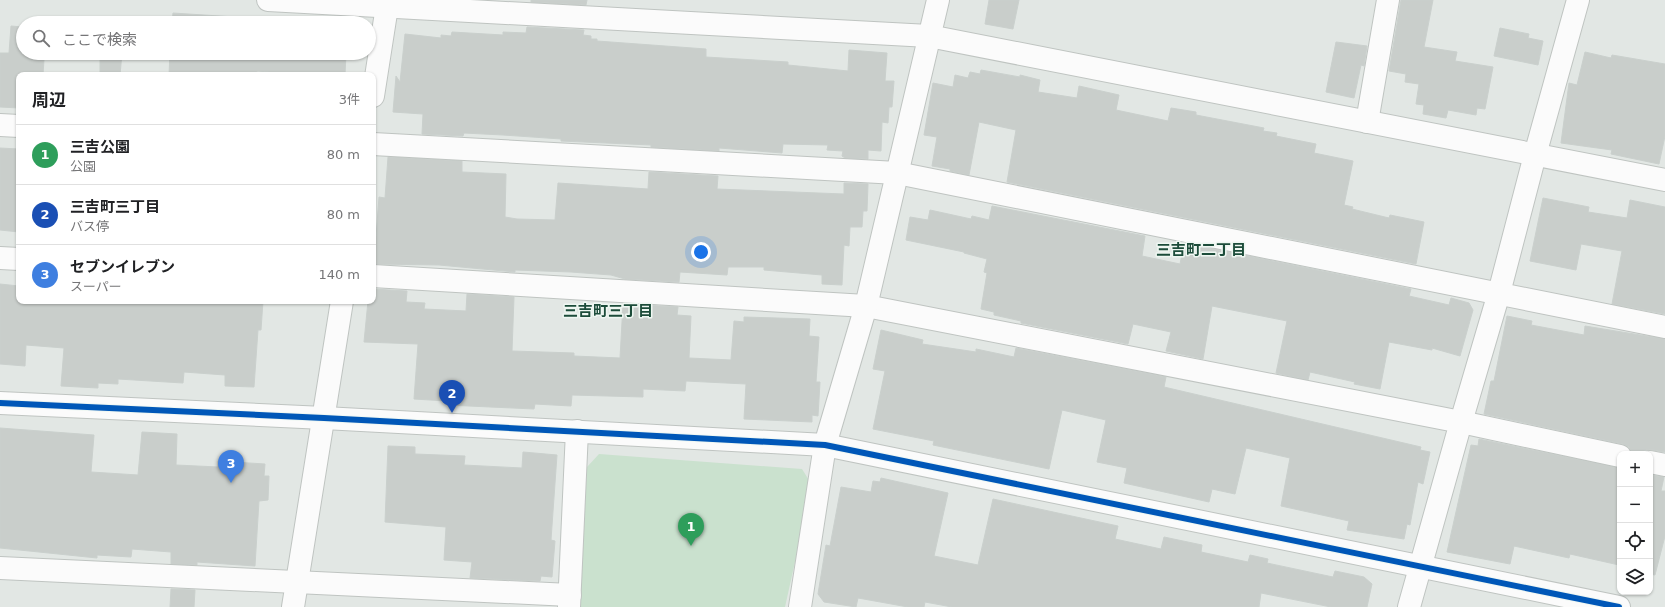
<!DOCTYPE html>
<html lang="ja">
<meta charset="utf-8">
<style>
:root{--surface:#fff;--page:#f6f6f6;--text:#202124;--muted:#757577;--line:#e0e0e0;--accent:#ea580c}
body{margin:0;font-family:"DejaVu Sans","Noto Sans JP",sans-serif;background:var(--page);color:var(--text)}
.controls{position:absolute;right:12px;bottom:12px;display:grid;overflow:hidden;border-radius:8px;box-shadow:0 1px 3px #0004}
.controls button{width:36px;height:36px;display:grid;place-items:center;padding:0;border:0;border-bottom:1px solid var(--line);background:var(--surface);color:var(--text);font:20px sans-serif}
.you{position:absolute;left:701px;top:252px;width:14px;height:14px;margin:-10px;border:3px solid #fff;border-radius:50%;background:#1a73e8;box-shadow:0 0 0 6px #1a73e833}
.badge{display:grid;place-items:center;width:26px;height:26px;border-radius:50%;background:var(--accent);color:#fff;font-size:13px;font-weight:700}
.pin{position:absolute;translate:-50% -33px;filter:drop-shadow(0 1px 2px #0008)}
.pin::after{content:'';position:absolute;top:21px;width:14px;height:12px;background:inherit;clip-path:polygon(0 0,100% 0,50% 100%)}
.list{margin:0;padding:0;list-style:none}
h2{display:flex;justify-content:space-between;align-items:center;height:52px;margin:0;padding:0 16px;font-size:17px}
h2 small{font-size:13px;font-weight:400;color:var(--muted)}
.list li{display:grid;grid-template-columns:26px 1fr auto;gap:12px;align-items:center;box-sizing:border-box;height:60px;padding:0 16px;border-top:1px solid var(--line)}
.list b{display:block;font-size:15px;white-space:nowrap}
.list p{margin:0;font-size:13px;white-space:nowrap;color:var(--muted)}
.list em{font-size:13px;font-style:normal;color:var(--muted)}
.icon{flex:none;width:22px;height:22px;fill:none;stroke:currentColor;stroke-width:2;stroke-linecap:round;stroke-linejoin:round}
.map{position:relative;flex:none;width:1665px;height:607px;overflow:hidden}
.search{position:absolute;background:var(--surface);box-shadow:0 1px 3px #0004;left:16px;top:16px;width:360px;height:44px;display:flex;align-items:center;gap:10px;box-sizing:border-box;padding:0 14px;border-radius:22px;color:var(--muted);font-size:15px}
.panel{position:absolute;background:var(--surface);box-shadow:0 1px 3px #0004;left:16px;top:72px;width:360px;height:232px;border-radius:8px}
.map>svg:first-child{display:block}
.green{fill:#cae1ce}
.building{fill:#c9cecb;stroke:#cad0cd}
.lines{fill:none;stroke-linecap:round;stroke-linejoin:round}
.minor-casing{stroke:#bfc4c1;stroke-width:24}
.minor{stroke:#fbfbfb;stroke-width:22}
.cycleway-casing{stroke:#eff7f2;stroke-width:8}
.cycleway{stroke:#0057b8;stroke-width:6}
.labels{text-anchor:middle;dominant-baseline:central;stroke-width:3;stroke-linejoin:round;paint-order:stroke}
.neighbourhood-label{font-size:15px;font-weight:bold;fill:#1c4c3a;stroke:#eff7f2}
</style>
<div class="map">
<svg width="1665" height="607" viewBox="0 0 1665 607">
<rect width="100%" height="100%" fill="#e2e7e4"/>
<polygon class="green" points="599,454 802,469 812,485 785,607 580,607 587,467"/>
<g class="building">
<polygon points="531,0 587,0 586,5 531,2"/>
<polygon points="989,0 1019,0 1013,29 985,24"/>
<polygon points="1401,0 1433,0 1424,47 1457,52 1455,61 1493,67 1485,109 1477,108 1476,115 1448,110 1446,118 1423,114 1424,105 1416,104 1419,84 1405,82 1406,74 1389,71"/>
<polygon points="173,13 266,19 266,23 172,23"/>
<polygon points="36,18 94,23 36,23"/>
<polygon points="11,26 23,27 23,53 46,53 46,59 44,59 43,75 19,75 19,108 0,107 0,53 9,53"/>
<polygon points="527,27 584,30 583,35 591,36 591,39 597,39 597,41 706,49 706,57 788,62 788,65 848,71 849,50 887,53 885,81 894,81 892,107 889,107 888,123 882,122 881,151 868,150 868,159 845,158 842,156 843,151 827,150 828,145 783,144 782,153 719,148 719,151 651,147 651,145 561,141 561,139 503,135 464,133 463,136 422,134 423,114 393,112 396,76 400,82 405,34 441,38 441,35 451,36 452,32 503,35 503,32 526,33"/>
<polygon points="1500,28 1529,34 1528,38 1543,41 1538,65 1494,56"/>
<polygon points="1336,42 1367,46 1364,66 1361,65 1354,98 1326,92"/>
<polygon points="1585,52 1611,58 1612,55 1665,64 1665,136 1659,164 1611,154 1612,150 1561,143 1569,83 1577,85"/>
<polygon points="69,53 122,53 120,75 100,75 100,56"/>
<polygon points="170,53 346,53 345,75 303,75 257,71 257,75 169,75"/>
<polygon points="981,70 1020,77 1020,75 1040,80 1038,92 1077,98 1079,86 1119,95 1116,110 1168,121 1171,108 1196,112 1196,115 1264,128 1263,131 1277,133 1276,136 1316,144 1314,153 1353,161 1344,205 1353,207 1352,209 1389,218 1390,215 1424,222 1416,264 1007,182 1016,130 979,122 969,175 950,171 950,169 932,166 937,137 924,135 933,83 953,87 955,75 968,78 970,72 980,74"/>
<polygon points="0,148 19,149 19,232 0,230"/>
<polygon points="388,157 462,161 462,172 506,174 505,217 517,219 555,220 558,183 648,189 649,172 718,176 717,189 844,194 844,183 868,184 867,211 863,211 862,227 850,227 849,246 844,245 842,285 822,284 822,275 764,270 764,267 728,267 727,275 680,272 679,282 625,279 611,275 571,272 515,270 515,272 439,265 374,264 379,197 385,198"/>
<polygon points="1543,198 1589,207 1588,212 1627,218 1630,200 1665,207 1665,314 1612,304 1622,251 1581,244 1576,270 1530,261"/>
<polygon points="992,206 1145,236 1142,256 1180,264 1184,243 1411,289 1409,296 1449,305 1451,298 1469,303 1473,310 1460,356 1432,348 1432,350 1389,342 1380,389 1354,384 1355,382 1310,372 1308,380 1276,373 1287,321 1212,306 1203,359 1166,351 1171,332 1133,324 1128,344 1021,323 1021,321 994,315 994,312 981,309 987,273 984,272 987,259 964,253 964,252 906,240 910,217 928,220 930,210 971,219 972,216 989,220"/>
<polygon points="0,284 19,286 19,301 263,301 261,330 258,330 254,387 225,386 225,375 184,372 183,383 118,379 118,384 98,383 98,388 61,386 64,348 26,345 25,366 0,364"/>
<polygon points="373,289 407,291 406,302 425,303 424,309 466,311 467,294 514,297 512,351 574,353 574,356 620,358 623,304 678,307 677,315 691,316 689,358 731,360 734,321 744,322 744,317 810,319 809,336 819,337 816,382 820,382 818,416 812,415 812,422 744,419 746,384 686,381 685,391 643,389 643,397 572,395 571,406 535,404 534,409 447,405 447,401 414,399 418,344 364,342 368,301 373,301"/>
<polygon points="1507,316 1532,321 1531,325 1584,335 1585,326 1665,339 1665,452 1652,450 1646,450 1640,454 1632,454 1629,447 1623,444 1484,414 1491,381 1494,381"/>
<polygon points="881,330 923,340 922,344 976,352 976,349 1014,357 1016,348 1166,377 1164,387 1421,447 1420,450 1430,452 1423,484 1418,482 1410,525 1407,524 1404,539 1347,530 1349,521 1281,506 1290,458 1246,448 1235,494 1212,489 1209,502 1124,483 1127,468 1097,462 1106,420 1062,410 1049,469 933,445 934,441 873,429 885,371 873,369"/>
<polygon points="0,428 94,435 91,472 138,475 142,432 177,434 176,465 218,467 218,461 265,464 264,476 269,476 268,500 259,501 255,566 197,562 197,565 171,564 171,552 132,549 131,557 97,555 97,558 0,548"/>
<polygon points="1479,439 1620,468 1620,567 1619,565 1570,554 1569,558 1514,546 1510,564 1447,552 1471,445 1478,446"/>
<polygon points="388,446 415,447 415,454 465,456 464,465 522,468 523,452 557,455 551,540 555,541 552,577 541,576 540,581 470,578 472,562 444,560 446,527 385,522"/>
<polygon points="1650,475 1664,477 1661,491 1665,491 1665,536 1655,575 1650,574"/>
<polygon points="881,478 948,493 934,556 978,565 993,499 1118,526 1115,539 1161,549 1164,537 1202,545 1201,552 1248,562 1250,555 1268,559 1267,563 1333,577 1335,571 1364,577 1372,584 1367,607 1331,607 1261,593 1259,607 952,607 925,602 924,607 908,607 858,598 856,607 824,602 818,594 826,545 830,546 841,487 871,492 873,481 880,482"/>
<polygon points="171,589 195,590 194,607 170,607"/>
</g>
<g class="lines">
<defs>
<g id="minor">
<polyline points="268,0 929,36 1665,180"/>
<polyline points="373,96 388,0"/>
<polyline points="1367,122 1388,0"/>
<polyline points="0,125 19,126"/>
<polyline points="373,144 897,173 1665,327"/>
<polyline points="0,258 19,259"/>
<polyline points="373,276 866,306 1461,422 1620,456"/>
<polyline points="0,403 324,418 825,445 1619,607"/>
<polyline points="1650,462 1665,465"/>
<polyline points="0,568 570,595"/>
<polyline points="293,607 342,301"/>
<polyline points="569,607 577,431"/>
<polyline points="800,607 825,445 866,306 938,0"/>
<polyline points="1409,607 1461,422 1499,293 1535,155 1578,0"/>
</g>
</defs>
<use href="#minor" class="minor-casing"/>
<use href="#minor" class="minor"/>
<defs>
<polyline id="cycleway" points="0,403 324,418 825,445 1619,607"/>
</defs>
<use href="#cycleway" class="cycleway-casing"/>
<use href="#cycleway" class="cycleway"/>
</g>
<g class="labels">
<g class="neighbourhood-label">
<text x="1201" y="250">三吉町二丁目</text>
<text x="608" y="311">三吉町三丁目</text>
</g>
</g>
</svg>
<div class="controls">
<button>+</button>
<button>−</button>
<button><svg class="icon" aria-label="locate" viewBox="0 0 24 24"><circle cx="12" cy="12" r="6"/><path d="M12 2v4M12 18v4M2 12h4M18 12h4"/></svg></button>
<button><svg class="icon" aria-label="layers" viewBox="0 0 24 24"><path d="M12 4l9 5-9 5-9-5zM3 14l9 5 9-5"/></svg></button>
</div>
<div class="you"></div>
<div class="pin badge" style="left:691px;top:546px;background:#2e9e5b">1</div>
<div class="pin badge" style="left:452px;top:413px;background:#1a4fb4">2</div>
<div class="pin badge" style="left:231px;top:483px;background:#3f7fe0">3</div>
<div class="search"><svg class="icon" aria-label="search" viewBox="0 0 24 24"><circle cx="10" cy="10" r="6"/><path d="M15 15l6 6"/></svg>ここで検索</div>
<section class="panel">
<h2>周辺<small>3件</small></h2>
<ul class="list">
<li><span class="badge" style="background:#2e9e5b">1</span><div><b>三吉公園</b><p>公園</p></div><em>80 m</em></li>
<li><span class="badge" style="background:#1a4fb4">2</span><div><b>三吉町三丁目</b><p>バス停</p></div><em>80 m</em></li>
<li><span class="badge" style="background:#3f7fe0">3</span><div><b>セブンイレブン</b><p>スーパー</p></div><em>140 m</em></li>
</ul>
</section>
</div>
